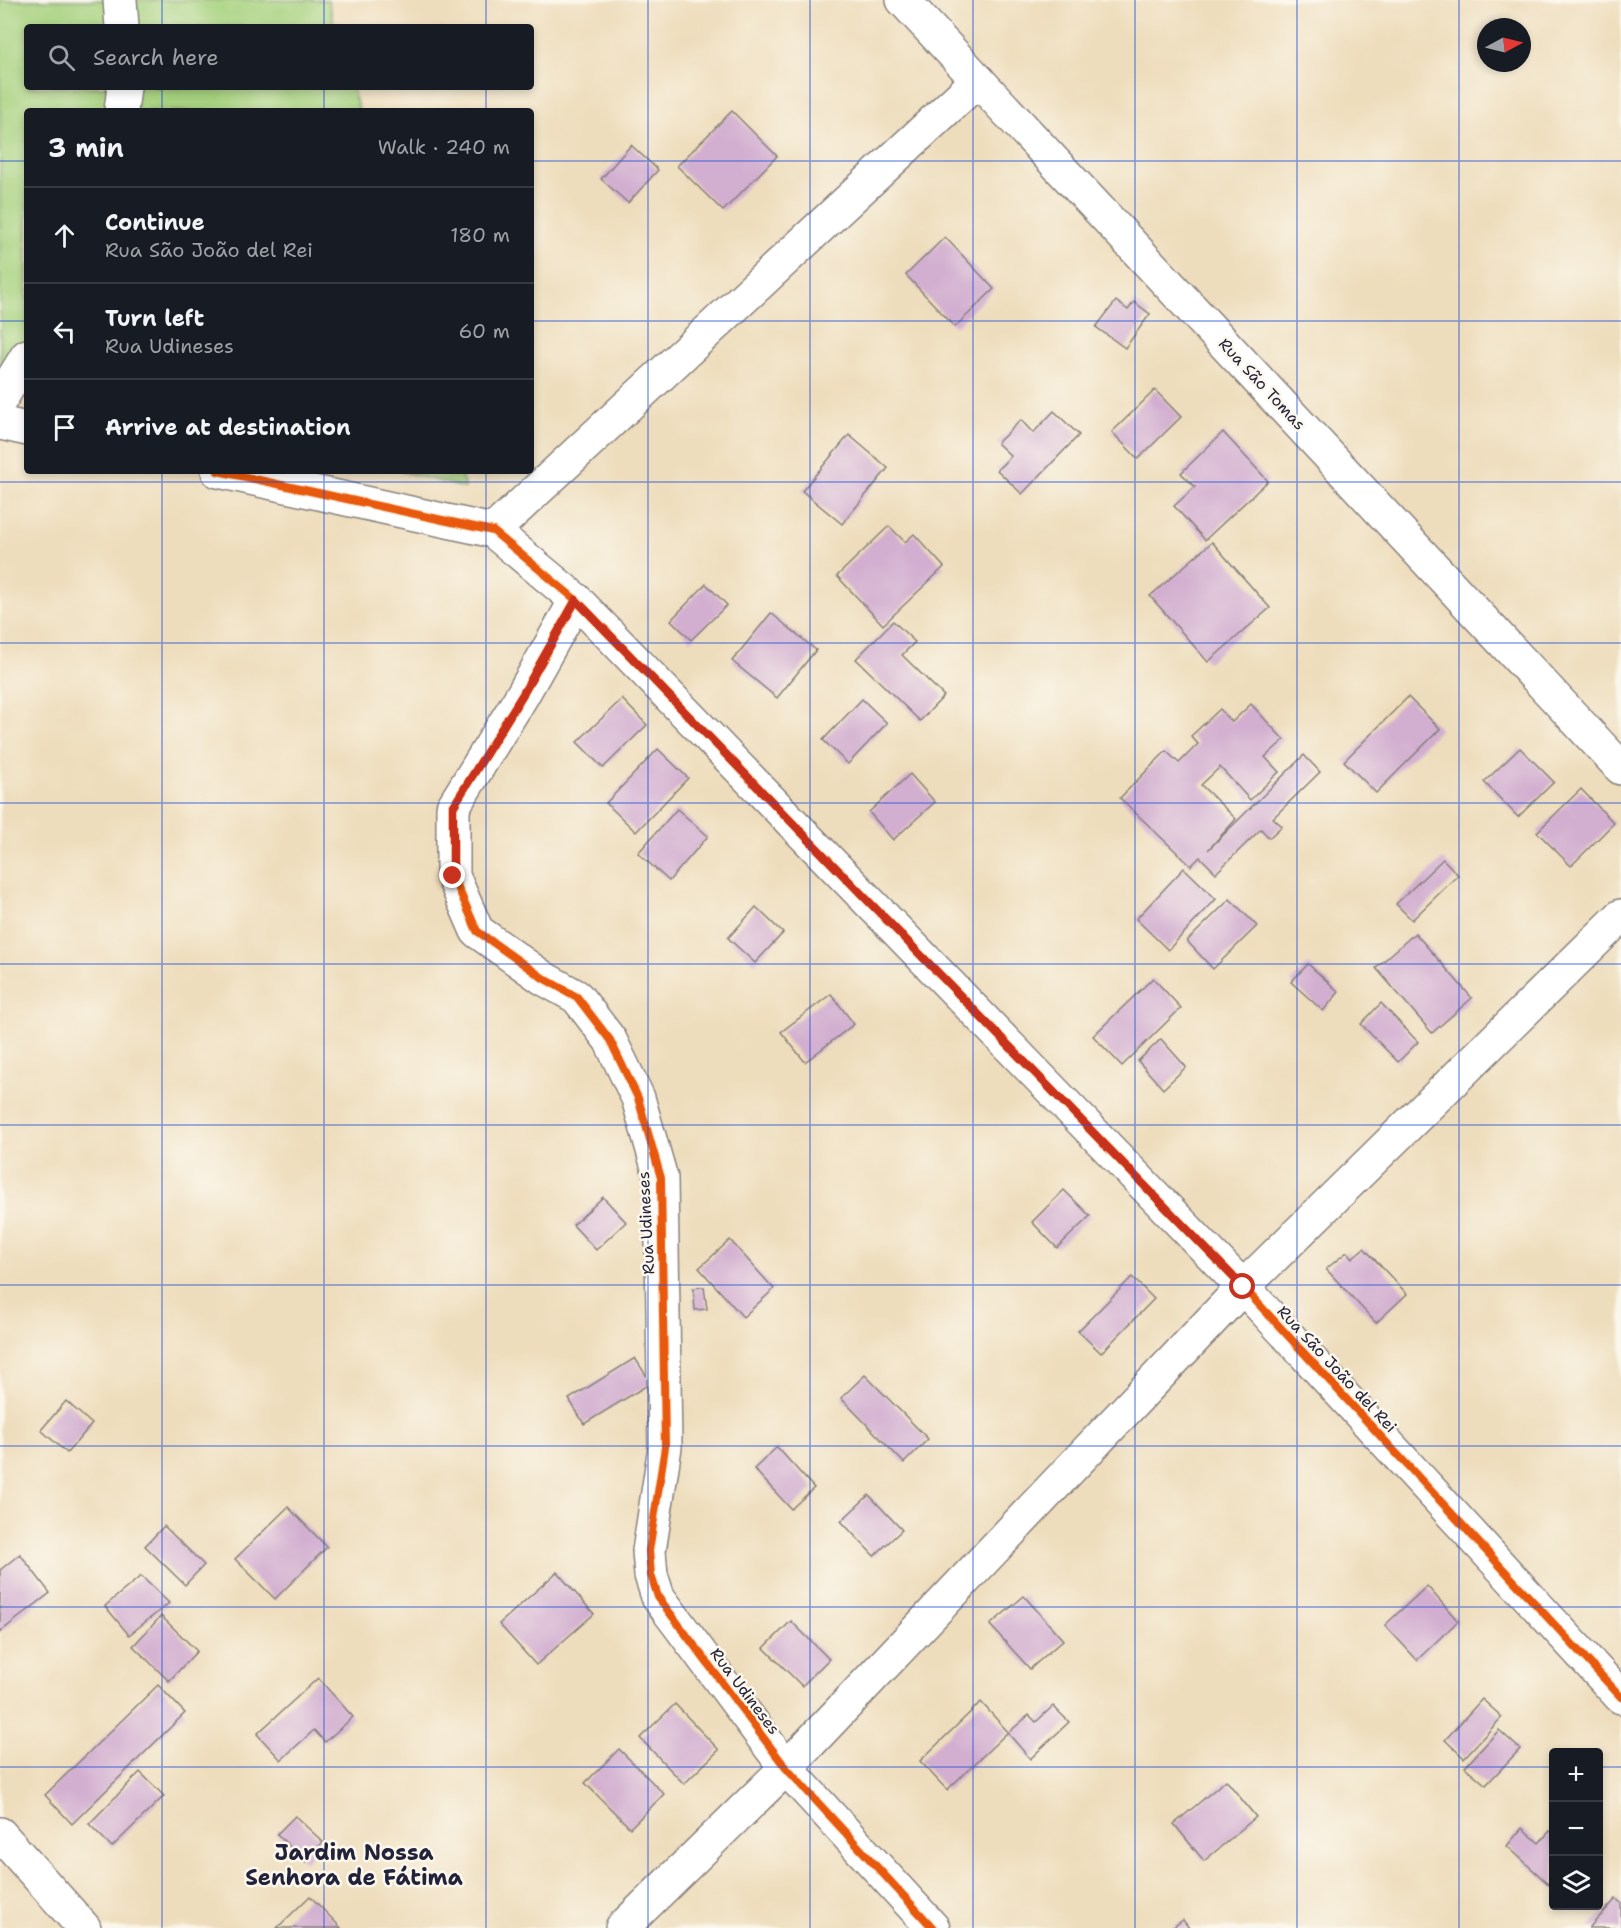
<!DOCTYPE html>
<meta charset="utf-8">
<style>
:root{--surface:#171b24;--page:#20242c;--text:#f1f3f6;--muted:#9ea1a6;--line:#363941}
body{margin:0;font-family:"Shantell Sans",sans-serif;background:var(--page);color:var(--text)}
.controls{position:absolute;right:18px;bottom:18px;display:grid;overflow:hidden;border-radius:6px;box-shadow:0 3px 9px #0003}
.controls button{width:54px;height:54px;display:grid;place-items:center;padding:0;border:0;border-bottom:2px solid var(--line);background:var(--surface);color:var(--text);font:30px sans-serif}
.compass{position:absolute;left:1477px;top:18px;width:54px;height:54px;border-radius:50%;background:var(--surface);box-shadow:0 3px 9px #0003;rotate:83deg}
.stop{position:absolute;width:18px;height:18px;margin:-14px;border:4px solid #c8321e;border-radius:50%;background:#fff}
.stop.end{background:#c8321e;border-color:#fff;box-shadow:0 2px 6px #0008}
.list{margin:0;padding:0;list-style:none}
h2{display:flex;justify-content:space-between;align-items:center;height:78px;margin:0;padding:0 24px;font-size:26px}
h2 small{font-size:20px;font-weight:400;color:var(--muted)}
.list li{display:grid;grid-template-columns:39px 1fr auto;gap:18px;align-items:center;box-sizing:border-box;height:96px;padding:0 24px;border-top:2px solid var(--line)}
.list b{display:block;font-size:22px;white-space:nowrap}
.list p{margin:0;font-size:20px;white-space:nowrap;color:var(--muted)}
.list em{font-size:20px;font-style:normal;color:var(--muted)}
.icon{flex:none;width:33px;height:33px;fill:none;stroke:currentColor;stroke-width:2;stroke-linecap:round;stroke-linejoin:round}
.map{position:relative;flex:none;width:1621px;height:1928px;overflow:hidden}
.search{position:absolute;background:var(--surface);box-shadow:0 3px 9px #0003;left:24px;top:24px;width:510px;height:66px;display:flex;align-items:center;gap:15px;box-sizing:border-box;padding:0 21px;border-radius:6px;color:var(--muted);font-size:22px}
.panel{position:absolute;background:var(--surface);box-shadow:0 3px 9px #0003;left:24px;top:108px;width:510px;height:366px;border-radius:6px}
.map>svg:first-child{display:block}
.green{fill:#a6d17e;stroke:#647a5c;stroke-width:1.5}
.building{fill:#d2aed0}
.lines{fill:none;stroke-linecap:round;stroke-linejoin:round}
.street-casing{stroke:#88807c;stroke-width:36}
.street{stroke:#fff;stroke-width:33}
.cycleway-casing{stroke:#fbf7ec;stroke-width:11}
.cycleway{stroke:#e8590c;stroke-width:8}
.route{stroke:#c8321e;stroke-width:8}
.grid{fill:none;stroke:#1d4ed8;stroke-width:1.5;stroke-opacity:0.55}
.labels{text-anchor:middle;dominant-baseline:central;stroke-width:5;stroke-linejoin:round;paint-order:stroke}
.street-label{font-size:16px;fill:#22223b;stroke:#fbf7ec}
.district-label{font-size:22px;font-weight:bold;fill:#22223b;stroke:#fbf7ec}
</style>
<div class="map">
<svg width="1621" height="1928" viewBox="0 0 1621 1928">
<rect width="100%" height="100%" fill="#fbf7ec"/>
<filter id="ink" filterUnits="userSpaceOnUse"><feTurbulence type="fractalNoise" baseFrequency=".0167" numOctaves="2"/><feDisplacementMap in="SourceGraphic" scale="12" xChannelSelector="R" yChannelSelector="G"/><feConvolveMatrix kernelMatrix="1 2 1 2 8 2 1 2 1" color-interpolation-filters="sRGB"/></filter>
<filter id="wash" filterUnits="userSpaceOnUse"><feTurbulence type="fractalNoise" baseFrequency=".008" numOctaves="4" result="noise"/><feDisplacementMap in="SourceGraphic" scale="24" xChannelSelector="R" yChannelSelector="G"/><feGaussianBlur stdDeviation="1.35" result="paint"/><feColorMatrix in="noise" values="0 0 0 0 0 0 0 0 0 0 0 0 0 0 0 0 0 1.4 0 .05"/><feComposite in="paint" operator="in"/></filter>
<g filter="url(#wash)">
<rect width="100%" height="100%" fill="#eeddbc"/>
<g class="green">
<polygon points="0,0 328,0 335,27 27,27 27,87 352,87 359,111 27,111 27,376 0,369"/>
<polygon points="400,471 460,471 465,488"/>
</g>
<g id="blocks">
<g class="building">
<polygon points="732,111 777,156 723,211 677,166"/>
<polygon points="631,145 658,170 628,203 601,179"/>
<polygon points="945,237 994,289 955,327 906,275"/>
<polygon points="1116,301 1128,310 1134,302 1150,314 1125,348 1096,327"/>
<polygon points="1155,390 1181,417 1138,459 1112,432"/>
<polygon points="1054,411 1079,435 1022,494 997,470 1011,456 997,443 1021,420 1033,433"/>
<polygon points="1223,432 1268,481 1205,540 1174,506 1195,487 1181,473"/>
<polygon points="849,435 888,468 842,524 802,491"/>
<polygon points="889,526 905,542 914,534 944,567 883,625 837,576"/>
<polygon points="1212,542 1270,608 1208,662 1150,596"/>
<polygon points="706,584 727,605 691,640 671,620"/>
<polygon points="771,613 816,650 777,698 732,661"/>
<polygon points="893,621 915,642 902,655 944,696 920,721 856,659"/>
<polygon points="1408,697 1440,729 1376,793 1344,761"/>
<polygon points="622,699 647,725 603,768 577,742"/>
<polygon points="862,699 887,723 848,764 823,740"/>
<polygon points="1251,704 1284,740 1265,757 1279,772 1250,800 1220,767 1201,785 1236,819 1208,850 1304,755 1320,772 1273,818 1282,826 1269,838 1261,829 1216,873 1200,857 1191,866 1120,798 1166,751 1179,763 1198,744 1191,736 1220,709 1232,722"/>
<polygon points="1520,748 1554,782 1518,817 1484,782"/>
<polygon points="658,749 688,778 636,832 606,803"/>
<polygon points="910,774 935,802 893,840 869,812"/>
<polygon points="1581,789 1614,823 1571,866 1537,832"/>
<polygon points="677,809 708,836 669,881 638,853"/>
<polygon points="1443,859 1458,875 1412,920 1396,904"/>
<polygon points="1184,868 1216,899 1168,950 1136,919"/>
<polygon points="1230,899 1257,926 1213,969 1187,941"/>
<polygon points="756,907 783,933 755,963 728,938"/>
<polygon points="1415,933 1472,998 1432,1033 1376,968"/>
<polygon points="1308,964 1339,992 1323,1011 1291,982"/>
<polygon points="1153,978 1181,1008 1122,1066 1093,1036"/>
<polygon points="831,994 854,1024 805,1062 781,1032"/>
<polygon points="1381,1003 1418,1042 1398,1062 1361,1024"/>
<polygon points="1161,1039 1186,1067 1163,1089 1138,1061"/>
<polygon points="1064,1190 1090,1216 1057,1248 1032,1222"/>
<polygon points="603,1197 626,1222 596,1250 573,1225"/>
<polygon points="730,1240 774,1289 743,1317 699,1268"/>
<polygon points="1364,1248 1407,1294 1376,1323 1326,1269 1347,1252 1352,1258"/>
<polygon points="1132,1277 1154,1299 1101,1353 1078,1331"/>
<polygon points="704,1287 707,1309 695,1310 693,1288"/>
<polygon points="635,1358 651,1383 584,1424 569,1399"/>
<polygon points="865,1375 928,1439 904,1463 841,1398"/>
<polygon points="66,1401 92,1424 67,1453 41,1430"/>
<polygon points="777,1447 814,1488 791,1509 754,1469"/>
<polygon points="869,1495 902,1530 874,1556 841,1521"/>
<polygon points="288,1507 327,1547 275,1599 235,1559"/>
<polygon points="164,1526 204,1565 185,1585 145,1546"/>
<polygon points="20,1554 50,1593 0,1632 0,1570"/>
<polygon points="557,1572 594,1614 536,1665 499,1624"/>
<polygon points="141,1576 169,1603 129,1635 105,1606"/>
<polygon points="1427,1586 1458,1621 1417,1660 1385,1625"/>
<polygon points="1024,1596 1063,1640 1030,1669 990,1625"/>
<polygon points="161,1616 197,1651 169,1681 133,1646"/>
<polygon points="791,1621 829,1659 802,1686 764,1648"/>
<polygon points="318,1678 353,1717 325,1742 314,1730 281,1760 257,1734"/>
<polygon points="158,1685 185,1713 72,1824 45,1795"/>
<polygon points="1482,1699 1502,1717 1464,1758 1445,1740"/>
<polygon points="981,1702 1008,1732 947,1790 920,1761"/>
<polygon points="675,1704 719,1750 684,1784 640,1738"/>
<polygon points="1053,1706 1069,1722 1030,1759 1008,1733 1029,1715 1036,1722"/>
<polygon points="1499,1730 1520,1749 1486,1785 1465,1767"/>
<polygon points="619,1749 664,1794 630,1828 585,1783"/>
<polygon points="140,1772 164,1796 112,1847 89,1824"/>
<polygon points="1226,1780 1256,1817 1204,1861 1174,1824"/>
<polygon points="295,1816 323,1842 305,1862 277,1834"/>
<polygon points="1522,1828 1539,1843 1550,1831 1554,1834 1554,1889 1507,1846"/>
<polygon points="310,1896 341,1928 277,1928"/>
<polygon points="1616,1899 1621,1903 1621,1928 1589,1928"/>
<polygon points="1183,1920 1189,1928 1172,1928"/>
</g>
</g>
</g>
<g filter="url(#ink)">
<use href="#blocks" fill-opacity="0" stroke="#88807c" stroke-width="1.5"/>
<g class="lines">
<defs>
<g id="street">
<polyline points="120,0 122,27"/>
<polyline points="903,0 1621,768"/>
<polyline points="121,111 124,87"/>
<polyline points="0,400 27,356"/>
<polyline points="0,423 27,429"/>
<polyline points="218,471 493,531 576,600 523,694 453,807 453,876 477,931 543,978 577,997 610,1040 638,1098 661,1178 665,1447 649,1551 651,1575 658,1597 786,1768 933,1928"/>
<polyline points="493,531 978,80"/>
<polyline points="576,600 1243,1287 1621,1697"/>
<polyline points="0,1834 84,1928"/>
<polyline points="622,1928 786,1768 1243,1287 1621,916"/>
</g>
</defs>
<use href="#street" class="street-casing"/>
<use href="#street" class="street"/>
<defs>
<g id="cycleway">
<polyline points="218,471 493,531 576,600 523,694 453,807 453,876 477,931 543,978 577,997 610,1040 638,1098 661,1178 665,1447 649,1551 651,1575 658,1597 786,1768 933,1928"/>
<polyline points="576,600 1243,1287 1621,1697"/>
</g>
</defs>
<use href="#cycleway" class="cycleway-casing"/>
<use href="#cycleway" class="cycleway"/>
</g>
</g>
<g class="lines" filter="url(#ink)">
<polyline class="route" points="453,876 453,807 523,694 576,600 1243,1287"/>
</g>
<path class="grid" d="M 162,0 L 162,27M 324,0 L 324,27M 486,0 L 486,27M 648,0 L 648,1928M 810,0 L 810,1928M 973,0 L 973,1928M 1135,0 L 1135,1928M 1297,0 L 1297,1928M 1459,0 L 1459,1928M 162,87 L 162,111M 324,87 L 324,111M 486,87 L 486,111M 0,161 L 27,161M 531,161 L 1621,161M 0,321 L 27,321M 531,321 L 1621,321M 162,471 L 162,1928M 324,471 L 324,1928M 486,471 L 486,1928M 0,482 L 1621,482M 0,643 L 1621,643M 0,803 L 1621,803M 0,964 L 1621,964M 0,1125 L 1621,1125M 0,1285 L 1621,1285M 0,1446 L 1621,1446M 0,1607 L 1621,1607M 0,1767 L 1554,1767M 1598,1767 L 1621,1767"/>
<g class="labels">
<g class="street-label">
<text transform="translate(1262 384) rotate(47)">Rua São Tomas</text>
<text transform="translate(646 1223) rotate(-93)">Rua Udineses</text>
<text transform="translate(1337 1369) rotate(47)">Rua São João del Rei</text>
<text transform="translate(745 1691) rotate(53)">Rua Udineses</text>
</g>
<g class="district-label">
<text x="354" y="1852">Jardim Nossa<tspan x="354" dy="25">Senhora de Fátima</tspan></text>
</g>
</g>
</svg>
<div class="controls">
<button>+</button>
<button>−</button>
<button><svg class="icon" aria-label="layers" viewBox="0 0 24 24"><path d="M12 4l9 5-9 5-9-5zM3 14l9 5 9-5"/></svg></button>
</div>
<svg class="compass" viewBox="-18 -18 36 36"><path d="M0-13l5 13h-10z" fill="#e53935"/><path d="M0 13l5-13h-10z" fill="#9ea1a6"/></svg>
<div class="stop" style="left:1243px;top:1287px"></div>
<div class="stop end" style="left:453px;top:876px"></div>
<div class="search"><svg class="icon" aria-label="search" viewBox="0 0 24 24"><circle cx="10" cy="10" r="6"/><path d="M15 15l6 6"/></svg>Search here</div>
<section class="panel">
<h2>3 min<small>Walk · 240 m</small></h2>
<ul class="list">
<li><svg class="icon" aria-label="ahead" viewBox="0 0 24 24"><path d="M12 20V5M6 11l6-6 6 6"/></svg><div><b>Continue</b><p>Rua São João del Rei</p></div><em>180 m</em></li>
<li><svg class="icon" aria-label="left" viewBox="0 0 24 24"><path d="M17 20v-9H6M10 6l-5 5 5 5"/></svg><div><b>Turn left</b><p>Rua Udineses</p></div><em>60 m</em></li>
<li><svg class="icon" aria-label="arrive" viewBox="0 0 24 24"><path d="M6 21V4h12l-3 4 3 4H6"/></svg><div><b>Arrive at destination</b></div></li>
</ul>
</section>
</div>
